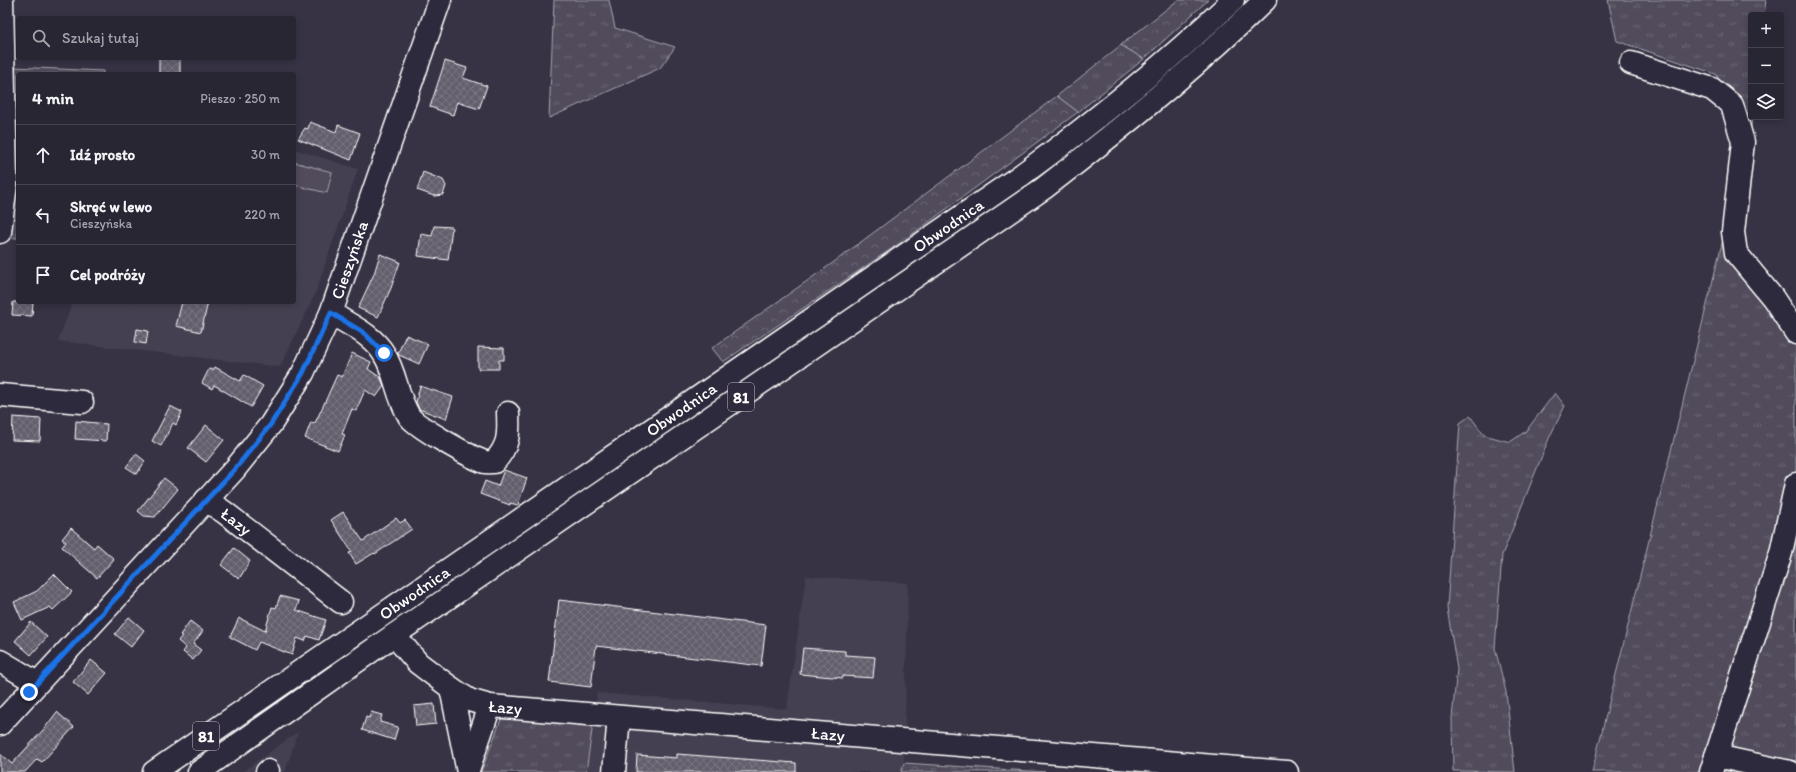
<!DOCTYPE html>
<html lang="pl">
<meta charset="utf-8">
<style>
:root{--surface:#292634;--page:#353240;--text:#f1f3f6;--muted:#a5a5ac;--line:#45434f}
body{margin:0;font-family:Itim,sans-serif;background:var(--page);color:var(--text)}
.controls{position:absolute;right:12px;top:12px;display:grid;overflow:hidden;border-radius:4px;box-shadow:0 2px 6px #0003}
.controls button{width:36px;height:36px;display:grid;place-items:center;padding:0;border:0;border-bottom:1px solid var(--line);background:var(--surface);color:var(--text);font:20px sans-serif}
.stop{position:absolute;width:12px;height:12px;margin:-9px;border:3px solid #1a73e8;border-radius:50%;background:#fff}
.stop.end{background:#1a73e8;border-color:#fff;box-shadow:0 1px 4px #0008}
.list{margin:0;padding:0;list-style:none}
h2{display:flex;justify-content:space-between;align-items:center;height:52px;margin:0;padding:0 16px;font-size:17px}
h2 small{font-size:13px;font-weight:400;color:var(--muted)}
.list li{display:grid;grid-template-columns:26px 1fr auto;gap:12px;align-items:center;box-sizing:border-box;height:60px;padding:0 16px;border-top:1px solid var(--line)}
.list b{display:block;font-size:15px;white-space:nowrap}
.list p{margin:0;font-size:13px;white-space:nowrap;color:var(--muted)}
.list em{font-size:13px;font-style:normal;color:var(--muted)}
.icon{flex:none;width:22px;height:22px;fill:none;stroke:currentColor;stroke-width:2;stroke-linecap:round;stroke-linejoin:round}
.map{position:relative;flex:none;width:1796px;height:772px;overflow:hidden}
.search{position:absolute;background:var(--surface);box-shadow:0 2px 6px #0003;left:16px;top:16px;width:280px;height:44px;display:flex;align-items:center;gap:10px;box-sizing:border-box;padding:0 14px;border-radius:4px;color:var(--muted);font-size:15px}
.panel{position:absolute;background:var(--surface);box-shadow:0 2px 6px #0003;left:16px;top:72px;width:280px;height:232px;border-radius:4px}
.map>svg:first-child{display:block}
.built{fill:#444051}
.grass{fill:url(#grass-tufts);stroke:#a8a6ae}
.forest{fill:url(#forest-crowns);stroke:#a8a6ae}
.pitch{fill:#514c5c;stroke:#a8a6ae}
.building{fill:url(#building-cross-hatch);stroke:#fff}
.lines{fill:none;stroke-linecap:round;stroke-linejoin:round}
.minor-casing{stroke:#fff;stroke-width:25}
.major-casing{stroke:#fff;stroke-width:25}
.minor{stroke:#2f2a3d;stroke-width:22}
.major{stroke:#2f2a3d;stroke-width:22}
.route{stroke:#1a73e8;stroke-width:5}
.labels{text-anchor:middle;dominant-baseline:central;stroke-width:3;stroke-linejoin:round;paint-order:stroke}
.shield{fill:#2f2a3d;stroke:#c1bfc5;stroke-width:1}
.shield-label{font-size:16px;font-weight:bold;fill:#fff}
.street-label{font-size:17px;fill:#fff;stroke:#2f2a3d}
</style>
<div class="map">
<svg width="1796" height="772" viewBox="0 0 1796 772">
<defs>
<pattern id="grass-tufts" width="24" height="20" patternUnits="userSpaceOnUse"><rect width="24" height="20" fill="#514c5c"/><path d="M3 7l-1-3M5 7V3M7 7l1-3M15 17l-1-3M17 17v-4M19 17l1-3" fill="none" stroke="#6b6774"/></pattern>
<pattern id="forest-crowns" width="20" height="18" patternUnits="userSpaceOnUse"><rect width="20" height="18" fill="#514c5c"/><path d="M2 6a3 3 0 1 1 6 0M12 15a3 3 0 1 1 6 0" fill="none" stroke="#6b6774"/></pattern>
<pattern id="building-cross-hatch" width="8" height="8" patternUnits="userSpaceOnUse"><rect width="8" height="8" fill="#635f6d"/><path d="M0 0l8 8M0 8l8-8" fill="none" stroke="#7a7783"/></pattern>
</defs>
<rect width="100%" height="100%" fill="#373345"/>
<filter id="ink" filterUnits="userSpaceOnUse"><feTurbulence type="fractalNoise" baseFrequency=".025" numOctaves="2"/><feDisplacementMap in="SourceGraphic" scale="8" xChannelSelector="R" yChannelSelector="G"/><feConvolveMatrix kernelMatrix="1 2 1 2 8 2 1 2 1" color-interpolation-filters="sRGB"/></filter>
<g filter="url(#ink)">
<g class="built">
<polygon points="294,149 358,169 315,294 280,367 58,341 73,302 294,302"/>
<polygon points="806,576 908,583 904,763 901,772 586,772 597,693 787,709"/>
<polygon points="298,732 285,772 242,772"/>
</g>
<g class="grass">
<polygon points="554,0 609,0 615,28 675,47 660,68 549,118"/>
<polygon points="1608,0 1766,0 1764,15 1751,15 1752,117 1750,137 1716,74 1617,41"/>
<polygon points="1121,45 1144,59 1078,112 1057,96"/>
<polygon points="14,67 103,71 103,74 18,74 18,238 4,238"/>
<polygon points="1723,239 1741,244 1796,322 1796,772 1592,772"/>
<polygon points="1555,393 1565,406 1550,436 1502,555 1495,648 1506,692 1515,772 1453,771 1452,718 1457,669 1447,608 1460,423 1470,416 1484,435 1510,442 1526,431"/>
<polygon points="502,717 593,723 586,772 481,772"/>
</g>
<g class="forest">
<polygon points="1178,0 1208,0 1144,59 1121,45"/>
<polygon points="1057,96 1078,112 903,241 723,362 712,348 834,262"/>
<polygon points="904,763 1045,772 901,772"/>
</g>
<polygon class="pitch" points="294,162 332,172 327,193 294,185"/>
<g class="building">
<rect x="159" y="58" width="21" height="16"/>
<polygon points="445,61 467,68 463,78 487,86 479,109 457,102 453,115 430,107"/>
<polygon points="310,122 336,132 338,125 360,133 351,160 298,139 305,128 308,129"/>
<polygon points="423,172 443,180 446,186 443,195 434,196 417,190"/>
<polygon points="434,226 452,227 448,260 418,256 421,234 432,236"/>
<polygon points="380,254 400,262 391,288 378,317 358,308 374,274"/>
<polygon points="13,302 33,302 32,316 12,315"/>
<polygon points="182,302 208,302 201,332 176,326"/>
<polygon points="137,329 148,331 146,344 135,342"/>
<polygon points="406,335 428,344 419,364 399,355 398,353"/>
<polygon points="478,347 504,348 504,360 499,360 499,369 478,369"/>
<polygon points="352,353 371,362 368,369 381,378 384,386 376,397 365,390 356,411 352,409 342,434 345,435 338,451 305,438 311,422 315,423 324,404 337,375 342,377"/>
<polygon points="215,367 240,381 244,375 263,386 251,407 214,385 212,389 202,383 209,369 213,370"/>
<polygon points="420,386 453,397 446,419 419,409 416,402"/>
<polygon points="170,406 182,412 176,425 173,423 161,446 152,441"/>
<polygon points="13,417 41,419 40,441 12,440"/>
<polygon points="76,421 107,424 106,441 75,439"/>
<polygon points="206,425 224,440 206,462 188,448"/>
<polygon points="136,454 145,461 137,474 126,467"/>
<polygon points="504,470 527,478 518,505 510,503 510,505 480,494 485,481 498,486"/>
<polygon points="164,478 178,489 155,517 144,516 138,511"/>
<polygon points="343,512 363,541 396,518 400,523 405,520 412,529 375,554 374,553 356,564 349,553 352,552 331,520"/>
<polygon points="71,528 94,548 97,544 114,559 97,578 62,547 66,542 62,539"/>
<polygon points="234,548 250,561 239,579 221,565"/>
<polygon points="54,574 72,592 53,610 50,607 22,620 14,602 37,591"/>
<polygon points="280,596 299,601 296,610 326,620 319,640 307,636 305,641 297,638 292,655 259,642 255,650 230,637 239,618 265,631 272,607 276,608"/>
<polygon points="559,600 766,625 761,666 596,646 591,687 549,682"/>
<polygon points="129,617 144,630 131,647 115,634"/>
<polygon points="190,621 203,631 193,644 201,650 193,660 183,652 186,648 178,641 182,636 180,635"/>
<polygon points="31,622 47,637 31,655 15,641"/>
<polygon points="803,648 845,651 845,655 875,657 873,678 843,676 843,678 800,674"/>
<polygon points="91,660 107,673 88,695 73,682"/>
<polygon points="434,704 436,724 416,726 414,706"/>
<polygon points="57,712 74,727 42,762 37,759 25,772 0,772 0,754 12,764 44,729"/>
<polygon points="371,712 382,715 380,722 398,727 394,740 362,730 366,717 369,718"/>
<polygon points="677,754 796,763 796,772 636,772 637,755 677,758"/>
</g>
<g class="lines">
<defs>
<g id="minor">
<polyline points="1631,63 1712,89 1732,105 1743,142 1733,232 1736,253 1773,298 1796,333"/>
<polyline points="0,232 6,183 2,0"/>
<path d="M 331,313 C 349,325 372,334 384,354 C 396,373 397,397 409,416 C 415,426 469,456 482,461 C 485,463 490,462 494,462 C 509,446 509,435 508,413"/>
<polyline points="0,395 82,402"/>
<path id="s1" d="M 206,500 L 224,512 L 341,602"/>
<path id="s2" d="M 394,635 L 418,663 L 451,688 L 469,700 L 490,706 L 1287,772"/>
<polyline points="0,661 37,683"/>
<polyline points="451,688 468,772"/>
<path id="s3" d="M 0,724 L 235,469 L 271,424 L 303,373 L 331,313 L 440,0"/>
<polyline points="1716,756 1790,772"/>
<polyline points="468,770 490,706"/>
<polyline points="267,772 268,771"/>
<polyline points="614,772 619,717"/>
<polyline points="1711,772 1781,553 1796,484"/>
</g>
<g id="major">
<path id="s4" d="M 154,772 L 1020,176 C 1094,122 1166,64 1233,0"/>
<path d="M 199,772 L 394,635 L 1044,188 C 1121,129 1196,68 1265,0"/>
</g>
</defs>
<use href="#minor" class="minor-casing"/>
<use href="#major" class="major-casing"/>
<use href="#minor" class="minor"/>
<use href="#major" class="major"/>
</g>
</g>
<g class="lines" filter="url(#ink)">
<polyline class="route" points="29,692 235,469 271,424 303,373 331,313 364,333 384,353"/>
</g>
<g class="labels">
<g class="shield">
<rect x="728" y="383" width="26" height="28" rx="3"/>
<rect x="193" y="722" width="26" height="28" rx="3"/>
</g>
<g class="shield-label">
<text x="741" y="397">81</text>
<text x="206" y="736">81</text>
</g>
<g class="street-label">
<text stroke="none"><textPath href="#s4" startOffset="964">Obwodnica</textPath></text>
<text stroke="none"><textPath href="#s3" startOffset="587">Cieszyńska</textPath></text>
<text stroke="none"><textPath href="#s4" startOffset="640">Obwodnica</textPath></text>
<text stroke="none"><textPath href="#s1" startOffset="37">Łazy</textPath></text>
<text stroke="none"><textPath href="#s4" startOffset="316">Obwodnica</textPath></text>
<text stroke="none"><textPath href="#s2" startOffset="137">Łazy</textPath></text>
<text stroke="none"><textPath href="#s2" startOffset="461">Łazy</textPath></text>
</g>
</g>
</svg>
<div class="controls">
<button>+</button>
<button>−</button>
<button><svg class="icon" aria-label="layers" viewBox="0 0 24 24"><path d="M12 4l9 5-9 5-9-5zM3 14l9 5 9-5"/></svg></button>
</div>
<div class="stop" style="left:384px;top:353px"></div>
<div class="stop end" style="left:29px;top:692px"></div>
<div class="search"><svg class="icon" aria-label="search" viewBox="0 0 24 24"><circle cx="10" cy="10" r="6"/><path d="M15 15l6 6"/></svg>Szukaj tutaj</div>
<section class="panel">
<h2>4 min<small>Pieszo · 250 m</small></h2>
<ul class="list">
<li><svg class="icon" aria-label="ahead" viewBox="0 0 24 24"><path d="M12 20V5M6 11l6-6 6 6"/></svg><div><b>Idź prosto</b></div><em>30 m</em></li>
<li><svg class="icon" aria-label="left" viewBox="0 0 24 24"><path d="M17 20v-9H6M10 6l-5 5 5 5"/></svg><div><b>Skręć w lewo</b><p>Cieszyńska</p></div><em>220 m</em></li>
<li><svg class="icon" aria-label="arrive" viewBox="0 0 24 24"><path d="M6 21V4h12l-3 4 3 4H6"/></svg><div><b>Cel podróży</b></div></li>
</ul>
</section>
</div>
